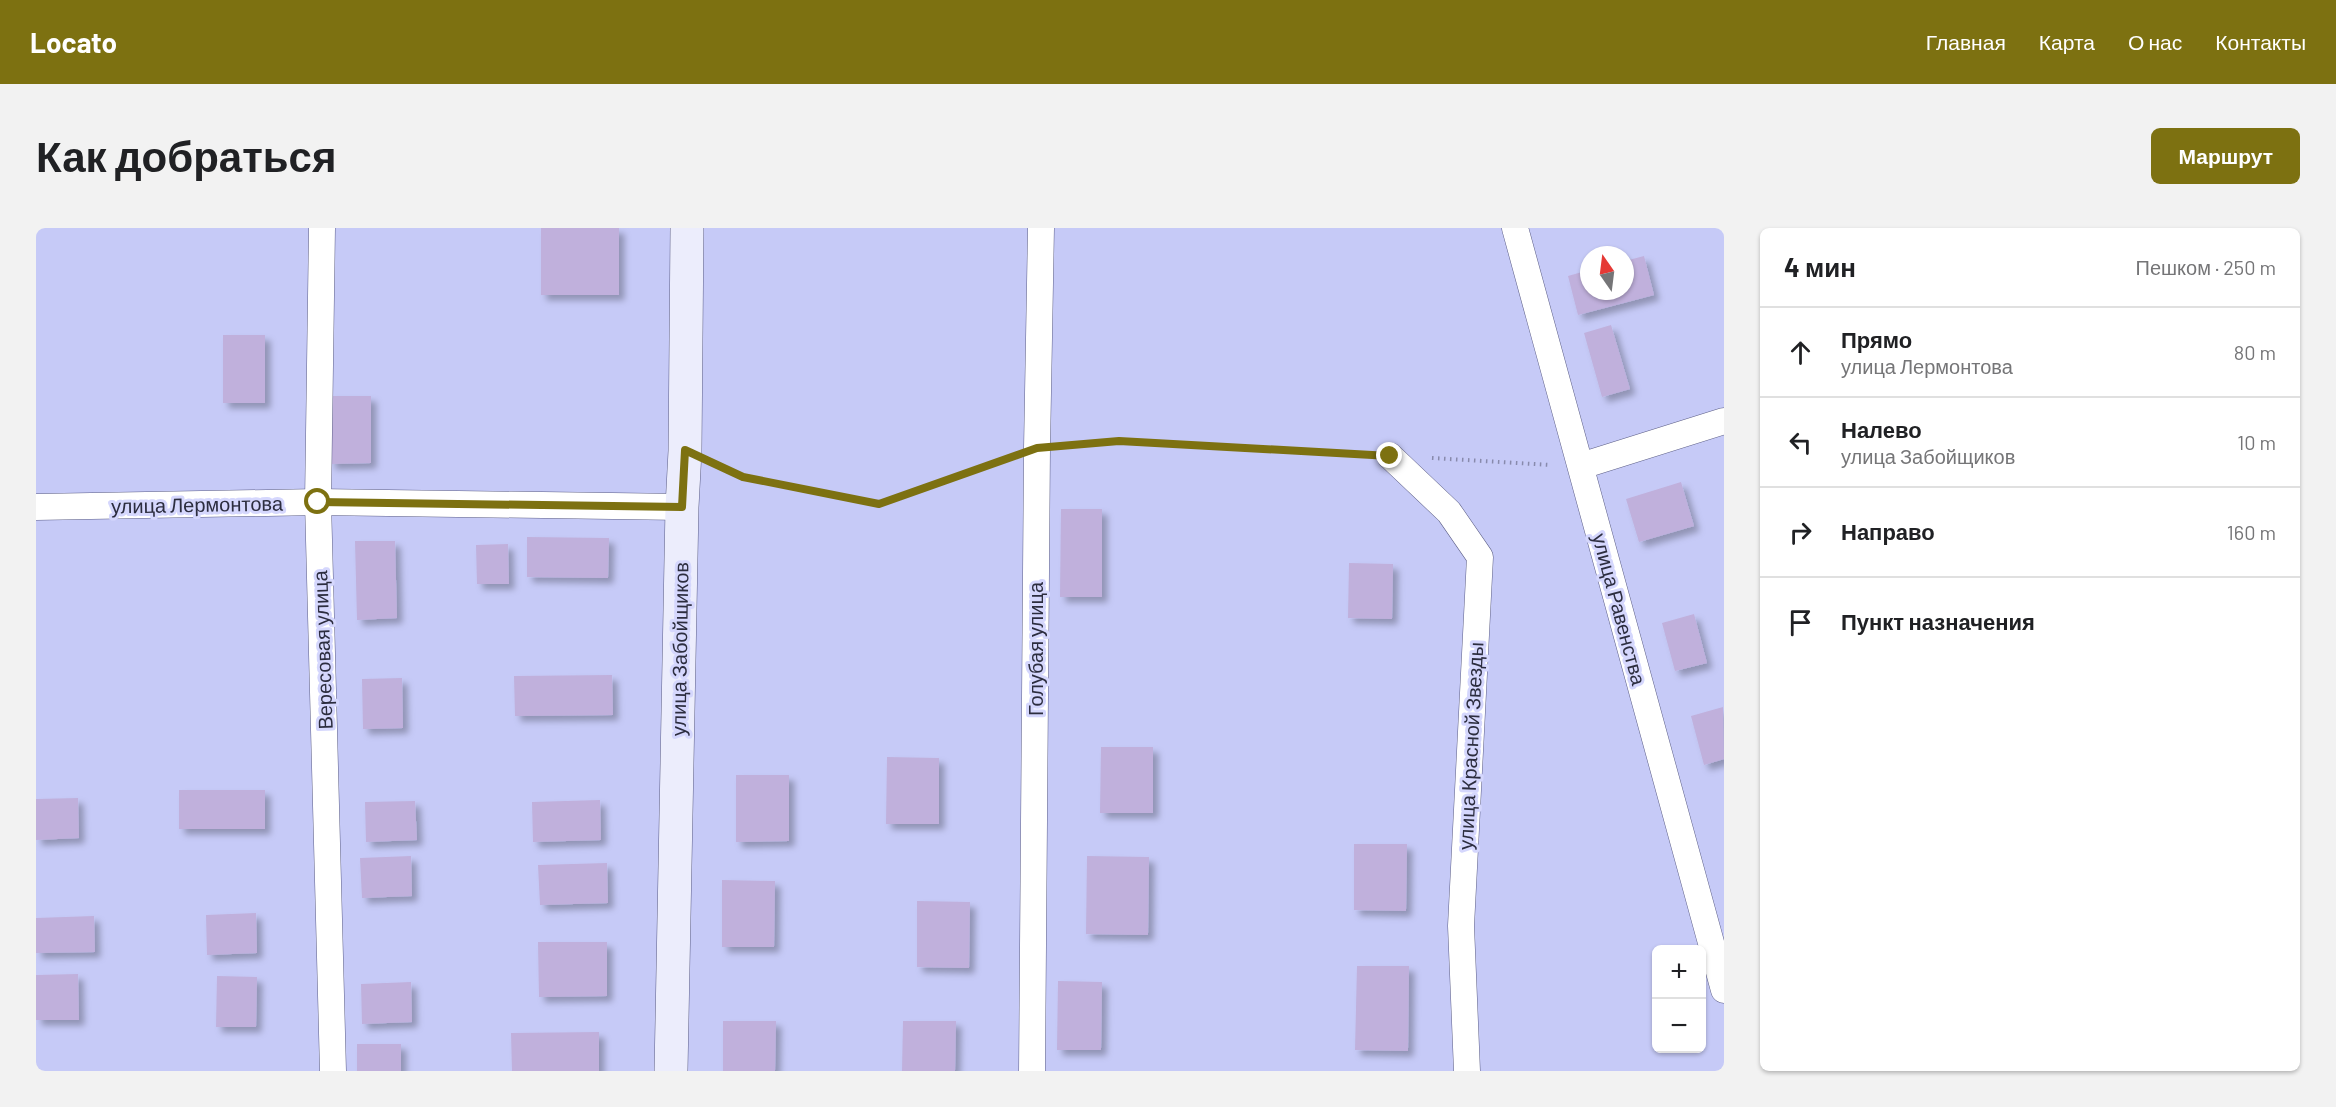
<!DOCTYPE html>
<html lang="ru">
<meta charset="utf-8">
<style>
:root{--surface:#fff;--page:#f2f2f2;--text:#202124;--muted:#757577;--line:#e0e0e0;--accent:#7d7111}
body{margin:0;font-family:Barlow,sans-serif;background:var(--page);color:var(--text)}
.controls{position:absolute;right:18px;bottom:18px;display:grid;overflow:hidden;border-radius:9px;box-shadow:0 2px 4px #0004}
.controls button{width:54px;height:54px;display:grid;place-items:center;padding:0;border:0;border-bottom:2px solid var(--line);background:var(--surface);color:var(--text);font:30px sans-serif}
.compass{position:absolute;left:1544px;top:18px;width:54px;height:54px;border-radius:50%;background:var(--surface);box-shadow:0 2px 4px #0004;rotate:346deg}
.stop{position:absolute;width:18px;height:18px;margin:-14px;border:4px solid #7d7111;border-radius:50%;background:#fff}
.stop.end{background:#7d7111;border-color:#fff;box-shadow:0 2px 6px #0008}
.list{margin:0;padding:0;list-style:none}
h2{display:flex;justify-content:space-between;align-items:center;height:78px;margin:0;padding:0 24px;font-size:26px}
h2 small{font-size:20px;font-weight:400;color:var(--muted)}
.list li{display:grid;grid-template-columns:39px 1fr auto;gap:18px;align-items:center;box-sizing:border-box;height:90px;padding:0 24px;border-top:2px solid var(--line)}
.list b{display:block;font-size:22px;white-space:nowrap}
.list p{margin:0;font-size:20px;white-space:nowrap;color:var(--muted)}
.list em{font-size:20px;font-style:normal;color:var(--muted)}
.icon{flex:none;width:33px;height:33px;fill:none;stroke:currentColor;stroke-width:2;stroke-linecap:round;stroke-linejoin:round}
.map{position:relative;flex:none;width:1688px;height:843px;overflow:hidden;border-radius:9px}
header{display:flex;align-items:center;gap:36px;box-sizing:border-box;height:84px;padding:0 30px;background:var(--accent);color:#fff}
header strong{font-size:28px}
nav{display:flex;gap:33px;margin-inline-start:auto;font-size:21px}
.intro{display:flex;align-items:center;justify-content:space-between;box-sizing:border-box;height:144px;padding:0 36px}
h1{margin:0;font-size:42px}
.button{padding:15px 27px;border-radius:9px;background:var(--accent);color:#fff;font-size:21px;font-weight:700}
main{display:flex;gap:36px;padding:0 36px}
aside{flex:1;background:var(--surface);border-radius:9px;box-shadow:0 2px 4px #0004}
.map>svg:first-child{display:block}
.building{fill:#c0b0dc;filter:url(#shadow)}
.lines{fill:none;stroke-linecap:round;stroke-linejoin:round}
.street-casing{stroke:#5c5e86;stroke-width:27}
.secondary-casing{stroke:#5c5e86;stroke-width:34}
.path{stroke:#888aac;stroke-width:4;stroke-dasharray:1.5 4.5;stroke-linecap:butt}
.street{stroke:#fff;stroke-width:26}
.secondary{stroke:#ecedfc;stroke-width:33}
.route{stroke:#7d7111;stroke-width:8}
.labels{text-anchor:middle;dominant-baseline:central;stroke-width:6;stroke-linejoin:round;paint-order:stroke}
.street-label{font-size:20px;fill:#2c2d3f;stroke:#d5d7fd}
</style>
<header>
<strong>Locato</strong>
<nav><a>Главная</a><a>Карта</a><a>О нас</a><a>Контакты</a></nav>
</header>
<div class="intro"><h1>Как добраться</h1><a class="button">Маршрут</a></div>
<main>
<div class="map">
<svg width="1688" height="843" viewBox="0 0 1688 843">
<defs>
<filter id="shadow"><feDropShadow dx="5.5" dy="5.5" stdDeviation="3" flood-color="#0004"/></filter>
</defs>
<rect width="100%" height="100%" fill="#c6caf7"/>
<g class="building">
<rect x="505" y="0" width="78" height="67"/>
<polygon points="1608,28 1618,67 1542,87 1532,48 1553,42 1553,63 1589,63 1589,33"/>
<polygon points="1575,97 1594,161 1566,169 1548,105"/>
<rect x="187" y="107" width="42" height="68"/>
<polygon points="293,168 335,168 335,235 294,236"/>
<polygon points="1645,254 1658,298 1603,314 1590,271"/>
<polygon points="1025,281 1066,281 1066,369 1024,369"/>
<polygon points="491,309 573,310 572,350 491,349"/>
<polygon points="319,313 359,313 361,390 321,392"/>
<polygon points="472,316 473,356 441,356 440,317"/>
<polygon points="1313,335 1357,336 1356,391 1312,390"/>
<polygon points="1658,386 1671,435 1639,443 1626,395"/>
<polygon points="576,447 577,487 479,488 478,448"/>
<polygon points="366,450 367,500 327,501 326,451"/>
<polygon points="1687,479 1688,531 1668,537 1655,488"/>
<polygon points="1065,519 1117,519 1117,585 1064,585"/>
<polygon points="851,529 903,530 903,596 850,596"/>
<polygon points="700,547 753,547 753,613 700,614"/>
<rect x="143" y="562" width="86" height="39"/>
<polygon points="42,570 43,610 0,612 0,571"/>
<polygon points="564,572 565,612 497,614 496,574"/>
<polygon points="379,573 381,612 330,614 329,574"/>
<polygon points="1318,616 1371,616 1370,683 1318,682"/>
<polygon points="375,628 376,668 326,670 324,630"/>
<polygon points="1051,628 1113,629 1112,707 1050,706"/>
<polygon points="571,635 572,675 504,677 502,637"/>
<polygon points="686,652 739,653 738,719 686,719"/>
<polygon points="881,673 934,674 933,740 881,739"/>
<polygon points="220,685 221,725 171,727 170,687"/>
<polygon points="58,688 59,724 0,725 0,690"/>
<polygon points="502,714 571,714 571,768 503,769"/>
<polygon points="1321,738 1373,738 1372,823 1319,822"/>
<polygon points="42,746 43,792 0,792 0,747"/>
<polygon points="181,748 221,749 220,799 180,799"/>
<polygon points="1022,753 1066,754 1065,822 1021,822"/>
<polygon points="375,754 376,794 326,796 325,756"/>
<polygon points="687,793 740,793 739,843 687,843"/>
<polygon points="867,793 920,793 919,843 866,843"/>
<polygon points="563,804 563,843 476,843 475,805"/>
<rect x="321" y="816" width="44" height="27"/>
</g>
<g class="lines">
<defs>
<g id="street">
<polyline points="286,0 282,274 297,843"/>
<polyline points="1479,0 1688,762"/>
<polyline points="1354,228 1413,284 1444,329 1425,698 1431,843"/>
<polyline points="1545,238 1688,193"/>
<polyline points="0,279 282,274 646,279"/>
<polyline points="996,843 1001,220 1005,0"/>
</g>
<polyline id="secondary" points="635,843 646,279 649,223 651,0"/>
</defs>
<use href="#street" class="street-casing"/>
<use href="#secondary" class="secondary-casing"/>
<g class="path">
<polyline points="1028,218 1083,213 1326,226"/>
<polyline points="1396,230 1515,237"/>
<polyline points="680,237 707,249 843,276 974,229"/>
</g>
<use href="#street" class="street"/>
<use href="#secondary" class="secondary"/>
</g>
<g class="lines">
<polyline class="route" points="282,274 646,279 649,222 707,249 843,276 1001,220 1083,213 1354,228"/>
</g>
<g class="labels">
<g class="street-label">
<text transform="translate(161 276) rotate(-1)">улица Лермонтова</text>
<text transform="translate(1584 381) rotate(75)">улица Равенства</text>
<text transform="translate(643 421) rotate(-89)">улица Забойщиков</text>
<text transform="translate(999 421) rotate(-90)">Голубая улица</text>
<text transform="translate(286 422) rotate(-92)">Вересовая улица</text>
<text transform="translate(1434 518) rotate(-87)">улица Красной Звезды</text>
</g>
</g>
</svg>
<div class="controls">
<button>+</button>
<button>−</button>
</div>
<svg class="compass" viewBox="-18 -18 36 36"><path d="M0-13l5 13h-10z" fill="#e53935"/><path d="M0 13l5-13h-10z" fill="#757577"/></svg>
<div class="stop" style="left:282px;top:274px"></div>
<div class="stop end" style="left:1354px;top:228px"></div>
</div>
<aside>
<h2>4 мин<small>Пешком · 250 m</small></h2>
<ul class="list">
<li><svg class="icon" aria-label="ahead" viewBox="0 0 24 24"><path d="M12 20V5M6 11l6-6 6 6"/></svg><div><b>Прямо</b><p>улица Лермонтова</p></div><em>80 m</em></li>
<li><svg class="icon" aria-label="left" viewBox="0 0 24 24"><path d="M17 20v-9H6M10 6l-5 5 5 5"/></svg><div><b>Налево</b><p>улица Забойщиков</p></div><em>10 m</em></li>
<li><svg class="icon" aria-label="right" viewBox="0 0 24 24"><path d="M7 20v-9h11M14 6l5 5-5 5"/></svg><div><b>Направо</b></div><em>160 m</em></li>
<li><svg class="icon" aria-label="arrive" viewBox="0 0 24 24"><path d="M6 21V4h12l-3 4 3 4H6"/></svg><div><b>Пункт назначения</b></div></li>
</ul>
</aside>
</main>
